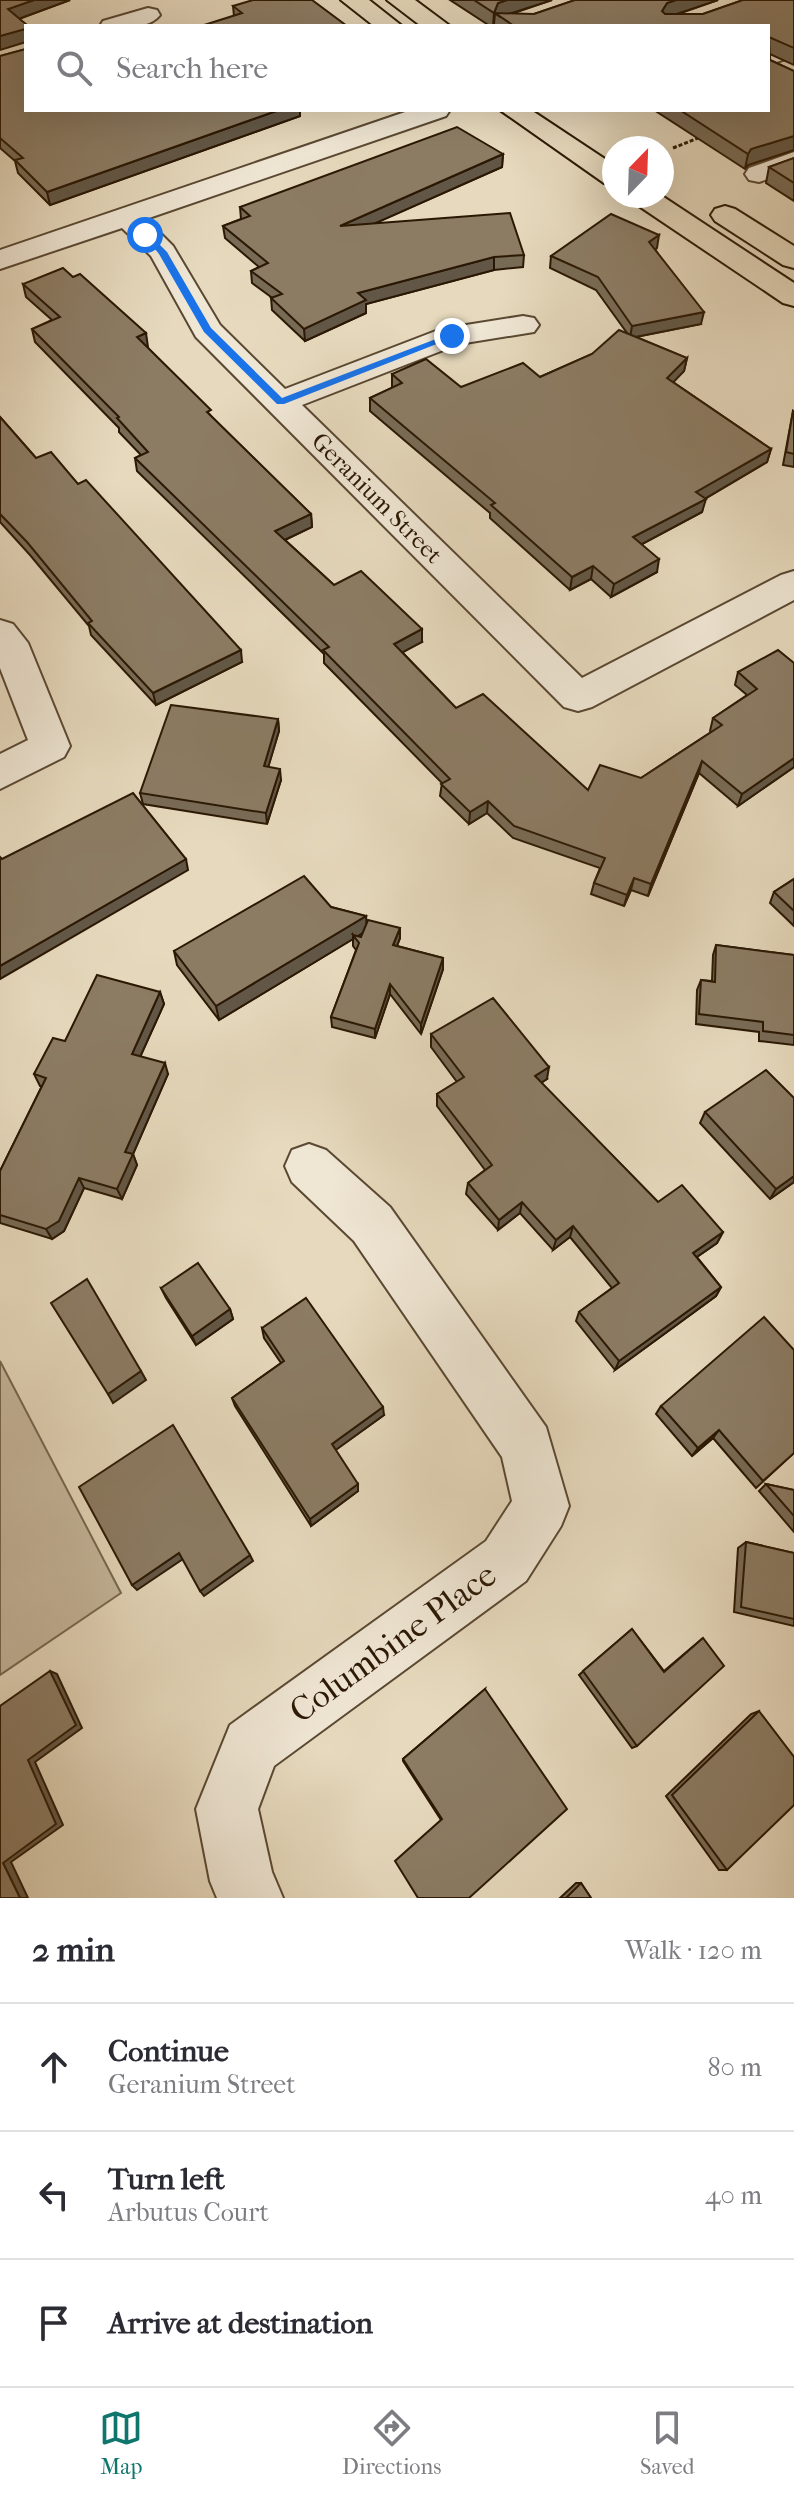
<!DOCTYPE html>
<meta charset="utf-8">
<style>
:root{--surface:#fff;--page:#f2f2f3;--text:#2b2b33;--muted:#7c7c81;--line:#e1e1e2;--accent:#0f766e}
body{margin:0;font-family:"IM FELL French Canon",serif;background:var(--page);color:var(--text)}
.compass{position:absolute;left:602px;top:136px;width:72px;height:72px;border-radius:50%;background:var(--surface);box-shadow:0 8px 32px #0002;rotate:23deg}
.stop{position:absolute;width:24px;height:24px;margin:-18px;border:6px solid #1a73e8;border-radius:50%;background:#fff}
.stop.end{background:#1a73e8;border-color:#fff;box-shadow:0 2px 8px #0008}
.list{margin:0;padding:0;list-style:none}
h2{display:flex;justify-content:space-between;align-items:center;height:104px;margin:0;padding:0 32px;font-size:34px}
h2 small{font-size:26px;font-weight:400;color:var(--muted)}
.list li{display:grid;grid-template-columns:52px 1fr auto;gap:24px;align-items:center;box-sizing:border-box;height:128px;padding:0 32px;border-top:2px solid var(--line)}
.list b{display:block;font-size:30px;white-space:nowrap}
.list p{margin:0;font-size:26px;white-space:nowrap;color:var(--muted)}
.list em{font-size:26px;font-style:normal;color:var(--muted)}
.icon{flex:none;width:44px;height:44px;fill:none;stroke:currentColor;stroke-width:2;stroke-linecap:round;stroke-linejoin:round}
.map{position:relative;flex:none;width:794px;height:1898px;overflow:hidden}
.search{position:absolute;background:var(--surface);box-shadow:0 8px 32px #0002;left:24px;right:24px;top:24px;height:88px;display:flex;align-items:center;gap:20px;box-sizing:border-box;padding:0 28px;border-radius:0px;color:var(--muted);font-size:30px}
.sheet{height:488px;background:var(--surface)}
nav{display:flex;justify-content:space-around;align-items:center;box-sizing:border-box;height:112px;border-top:2px solid var(--line);background:var(--surface);font-size:22px;color:var(--muted)}
nav a{display:grid;justify-items:center;gap:4px}
nav .on{color:var(--accent)}
.map>svg:first-child{display:block}
.green{fill:#c6b89e;stroke:#786851;stroke-width:2}
.lines{fill:none;stroke-linecap:round;stroke-linejoin:round}
.minor-casing{stroke:#5a4832;stroke-width:4}
.major-casing{stroke:#2b1804;stroke-width:4}
.path{stroke:#2b1804;stroke-width:3;stroke-dasharray:4 2;stroke-linecap:butt}
.minor{fill:#efe6d4;fill-rule:evenodd}
.major{fill:#e6d9bd;fill-rule:evenodd}
.wall{fill:#786b56;stroke:#2b1804;stroke-width:2}
.shaded-wall{fill:#625746;stroke:#2b1804;stroke-width:2}
.building{fill:#8c7c64;stroke:#2b1804;stroke-width:2}
.route{fill:#1a73e8}
.labels{text-anchor:middle;dominant-baseline:central;stroke-width:6;stroke-linejoin:round;paint-order:stroke}
.far-street-label{font-size:24px;fill:#2b1804;stroke:#efe6d4}
.near-street-label{font-size:34px;fill:#2b1804;stroke:#efe6d4}
</style>
<div class="map">
<svg width="794" height="1898" viewBox="0 0 794 1898">
<rect width="100%" height="100%" fill="#e6d9bd"/>
<filter id="stains"><feTurbulence type="fractalNoise" baseFrequency=".0025" numOctaves="4"/><feColorMatrix values="0 0 0 0 .2 0 0 0 0 .09 0 0 0 0 .02 0 0 0 .5 -.17"/></filter>
<radialGradient id="worn" r=".72"><stop offset=".6" stop-color="#630" stop-opacity="0"/><stop offset="1" stop-color="#630" stop-opacity=".3"/></radialGradient>
<polygon class="green" points="0,1361 121,1593 0,1675"/>
<g class="lines">
<defs>
<g id="minor">
<path d="M 148,8 L 157,10 L 160,15 C 148,31 118,26 100,26 L 103,21 Z"/>
<polygon points="794,40 794,56 768,65 768,48"/>
<polygon points="411,110 450,110 446,116 146,219 173,246 220,325 285,389 441,329 523,316 534,318 539,325 534,332 459,344 302,405 582,678 781,575 794,571 794,600 592,707 578,711 564,707 196,337 151,256 122,228 0,269 0,250"/>
<polygon points="794,152 794,170 759,182 749,180 745,174 749,168"/>
<polygon points="0,620 13,624 28,643 70,746 64,757 0,789 0,754 28,740 0,668"/>
<polygon points="309,1144 326,1150 390,1207 546,1427 569,1506 561,1526 526,1581 274,1766 258,1809 272,1872 283,1898 217,1898 210,1881 196,1809 230,1725 486,1541 512,1501 502,1457 354,1241 292,1182 285,1166 292,1150"/>
</g>
<g id="major">
<polygon points="341,0 369,0 402,26 374,26"/>
<polygon points="387,0 415,0 450,26 421,26"/>
<polygon points="500,110 531,110 614,165 614,185 604,183"/>
<polygon points="629,196 662,196 794,283 794,306 783,303 633,202"/>
<polygon points="725,206 735,209 794,246 794,268 783,265 715,221 711,215 715,209"/>
</g>
</defs>
<use href="#minor" class="minor-casing"/>
<use href="#major" class="major-casing"/>
<polyline class="path" points="673,148 703,136"/>
<use href="#minor" class="minor"/>
<use href="#major" class="major"/>
</g>
<g class="wall">
<polygon points="0,0 70,0 19,19 28,26 26,110 300,110 300,116 50,205 18,173 15,161 0,148 0,56 26,49 26,42"/>
<polygon points="450,0 552,0 511,14 534,14 575,0 718,0 678,14 703,14 743,0 794,0 794,65 770,54 770,60 794,71 794,150 748,165 745,169 654,110 768,110 768,26 494,26 494,24 494,26 490,26"/>
<polygon points="233,6 347,26 234,16"/>
<polygon points="503,154 502,167 375,223 524,255 523,267 494,270 366,304 366,313 305,341 272,310 271,297 252,283 251,271 259,267 225,238 223,226 241,219 240,207"/>
<polygon points="794,158 794,201 766,183 769,167"/>
<polygon points="657,248 655,249 701,324 636,337 687,358 684,371 673,382 771,449 767,462 705,499 702,512 642,544 657,572 611,597 591,579 570,590 490,518 490,513 370,411 370,398 392,388 392,374 461,387 540,377 592,354 627,333 596,290 550,268 551,256"/>
<polygon points="23,284 148,347 147,347 212,417 311,514 312,527 285,540 334,585 422,642 402,652 456,708 588,790 641,778 711,732 710,731 713,718 747,695 735,685 738,672 794,663 794,767 738,806 699,773 648,896 631,890 624,906 591,894 594,883 600,868 513,838 487,813 469,824 440,796 442,783 324,663 324,654 137,471 135,458 141,455 119,432 119,428 35,342 32,329 52,320 26,297"/>
<polygon points="793,411 794,412 794,467 783,465"/>
<polygon points="0,417 36,458 78,484 242,662 156,705 91,635 89,626 30,555 0,522"/>
<polygon points="278,719 279,731 268,767 281,780 267,824 143,804 140,793"/>
<polygon points="794,879 794,926 770,903 774,892"/>
<polygon points="331,907 366,916 366,923 400,928 400,938 397,946 443,958 443,969 421,1034 390,994 375,1038 332,1027 331,1017 356,950 353,946 353,939 219,1020 177,965 174,951"/>
<polygon points="716,945 794,955 794,1045 759,1041 759,1032 696,1024 697,990 701,980 712,981 713,955"/>
<polygon points="160,992 164,1004 140,1057 168,1074 133,1154 137,1165 122,1199 84,1188 64,1231 52,1239 0,1223 0,1171 42,1086 40,1086 34,1074 65,1041"/>
<polygon points="431,1034 547,1079 541,1083 658,1202 723,1232 717,1243 697,1257 721,1287 716,1296 615,1370 576,1321 579,1312 612,1288 570,1237 553,1250 520,1213 498,1230 466,1194 468,1183 485,1170 437,1106 437,1094 457,1082 431,1047"/>
<polygon points="794,1098 794,1182 770,1199 700,1123 705,1112"/>
<polygon points="161,1288 230,1309 233,1319 196,1345 166,1298"/>
<polygon points="262,1328 384,1415 335,1450 358,1491 311,1526 235,1406 232,1398 281,1363 264,1338"/>
<polygon points="661,1406 794,1453 756,1488 713,1438 692,1456 656,1414"/>
<polygon points="766,1484 794,1490 794,1532 759,1491"/>
<polygon points="746,1542 794,1553 794,1626 734,1612 738,1548"/>
<polygon points="632,1629 664,1671 703,1638 637,1746 632,1748 579,1675"/>
<polygon points="485,1689 441,1820 403,1761 403,1759"/>
<polygon points="759,1711 727,1870 719,1870 666,1796 751,1714"/>
<polygon points="576,1883 581,1883 591,1898 560,1898"/>
</g>
<g class="shaded-wall">
<polygon points="34,0 70,0 10,22 8,9"/>
<polygon points="507,0 552,0 500,17 495,13 494,24 493,26 494,13 498,3"/>
<polygon points="676,0 718,0 665,18 662,11 667,3"/>
<polygon points="25,29 26,42 0,50 0,36"/>
<polygon points="279,110 300,110 300,116 50,205 47,192"/>
<polygon points="794,136 794,150 748,165 745,169 748,154 751,149"/>
<polygon points="503,154 502,167 340,239 340,226"/>
<polygon points="659,235 657,248 647,255 649,242"/>
<polygon points="494,257 494,270 366,304 366,313 305,341 304,329 358,293"/>
<polygon points="704,312 701,324 630,338 632,326"/>
<polygon points="146,333 148,347 139,350 137,337"/>
<polygon points="687,358 684,371 665,391 667,378"/>
<polygon points="771,449 767,462 694,505 696,492"/>
<polygon points="706,499 702,512 631,550 633,537"/>
<polygon points="311,514 312,527 276,544 275,531"/>
<polygon points="659,559 657,572 611,597 614,584"/>
<polygon points="593,566 591,579 570,590 572,577"/>
<polygon points="422,629 422,642 394,657 394,644"/>
<polygon points="241,650 242,662 156,705 153,693"/>
<polygon points="278,719 279,731 265,778 264,766"/>
<polygon points="794,758 794,767 738,806 742,794"/>
<polygon points="702,761 699,773 648,896 651,884"/>
<polygon points="280,769 281,780 267,824 266,813"/>
<polygon points="488,801 487,813 469,824 470,812"/>
<polygon points="186,859 188,870 0,979 0,966"/>
<polygon points="634,878 631,890 624,906 627,895"/>
<polygon points="366,916 367,930 355,938 353,935 353,939 219,1020 216,1006"/>
<polygon points="400,928 400,938 393,956 393,945"/>
<polygon points="443,958 443,969 421,1034 421,1024"/>
<polygon points="390,984 390,994 375,1038 375,1029"/>
<polygon points="160,992 164,1004 136,1066 132,1054"/>
<polygon points="165,1063 168,1074 133,1154 137,1165 122,1199 117,1189 125,1152"/>
<polygon points="549,1067 547,1079 533,1088 535,1076"/>
<polygon points="794,1176 794,1182 770,1199 776,1189"/>
<polygon points="79,1178 84,1188 64,1231 52,1239 46,1229"/>
<polygon points="522,1202 520,1213 498,1230 499,1220"/>
<polygon points="573,1226 570,1237 553,1250 556,1240"/>
<polygon points="723,1232 717,1243 688,1263 693,1253"/>
<polygon points="721,1287 716,1296 615,1370 619,1361"/>
<polygon points="230,1309 233,1319 196,1345 192,1336"/>
<polygon points="141,1371 146,1380 113,1403 108,1394"/>
<polygon points="383,1407 384,1415 333,1452 332,1444"/>
<polygon points="719,1430 713,1438 692,1456 698,1448"/>
<polygon points="358,1484 358,1491 311,1526 310,1519"/>
<polygon points="179,1553 183,1559 137,1590 132,1585"/>
<polygon points="250,1555 253,1561 204,1596 200,1591"/>
<polygon points="50,1671 57,1674 82,1728 35,1762 63,1825 11,1862 28,1898 20,1898 3,1863"/>
</g>
<g class="building">
<polygon points="0,0 34,0 8,9 28,26 26,26 26,110 279,110 47,192 15,160 23,158 0,138 0,56 26,49 25,29 0,36"/>
<polygon points="253,0 312,0 347,26 201,26 242,13 233,6"/>
<polygon points="474,0 507,0 498,3 494,13"/>
<polygon points="575,0 676,0 667,3 662,11 665,14 703,14 743,0 794,0 794,48 769,37 770,60 794,71 794,136 751,149 748,154 680,110 768,110 768,26 514,26 495,13 534,14"/>
<polygon points="457,127 503,154 340,226 510,213 524,255 494,257 358,293 366,300 304,329 271,298 282,294 251,271 268,263 223,226 250,216 240,207"/>
<polygon points="794,158 794,183 769,167"/>
<polygon points="611,214 659,235 649,242 704,312 632,326 598,277 551,256"/>
<polygon points="63,268 73,277 80,274 146,333 137,337 211,410 207,412 311,514 275,531 334,585 361,571 422,629 394,644 456,708 483,694 588,790 600,765 641,778 722,725 713,718 757,689 738,672 778,650 794,663 794,758 742,794 702,761 651,884 634,878 627,895 594,883 605,858 514,826 488,801 470,812 441,784 450,779 323,650 329,647 135,458 148,452 117,418 119,417 32,329 60,317 23,284"/>
<polygon points="619,330 687,358 667,378 771,449 696,492 706,499 633,537 659,559 614,584 593,566 572,577 491,505 495,503 370,398 402,383 392,374 426,359 461,387 523,363 540,377 592,354"/>
<polygon points="793,411 794,412 794,454 786,452"/>
<polygon points="0,417 36,458 51,452 78,484 86,480 241,650 153,693 88,623 92,621 27,542 0,514"/>
<polygon points="171,705 278,719 264,766 280,769 266,813 140,793"/>
<polygon points="133,793 186,859 0,966 0,857 2,859"/>
<polygon points="304,876 331,907 366,916 216,1006 174,951"/>
<polygon points="794,879 794,911 774,892"/>
<polygon points="368,920 400,928 393,945 443,958 421,1024 390,984 375,1029 331,1017 359,943 353,935 361,937"/>
<polygon points="716,945 794,955 794,1035 763,1031 763,1022 699,1014 701,980 715,982"/>
<polygon points="97,975 160,992 132,1054 165,1063 125,1152 133,1154 117,1189 79,1178 59,1221 46,1229 0,1215 0,1171 46,1078 34,1074 53,1038 65,1041"/>
<polygon points="493,998 549,1067 535,1076 658,1202 682,1185 723,1232 693,1253 721,1287 619,1361 579,1312 619,1283 573,1226 556,1240 522,1202 499,1220 468,1183 492,1165 437,1094 464,1077 431,1034"/>
<polygon points="766,1070 794,1098 794,1176 776,1189 705,1112"/>
<polygon points="198,1263 230,1309 192,1336 161,1288"/>
<polygon points="87,1279 141,1371 108,1394 51,1303"/>
<polygon points="306,1298 383,1407 332,1444 358,1484 310,1519 232,1398 284,1361 262,1328"/>
<polygon points="764,1317 794,1350 794,1453 763,1481 719,1430 698,1448 661,1406"/>
<polygon points="173,1425 250,1555 200,1591 179,1553 132,1585 79,1487"/>
<polygon points="766,1484 794,1490 794,1516"/>
<polygon points="746,1542 794,1553 794,1619 741,1607"/>
<polygon points="632,1629 664,1672 703,1638 724,1666 637,1746 583,1671"/>
<polygon points="50,1671 76,1725 28,1760 56,1824 3,1863 20,1898 0,1898 0,1706"/>
<polygon points="485,1689 567,1809 469,1898 418,1898 395,1861 442,1819 403,1759"/>
<polygon points="759,1711 794,1757 794,1805 727,1870 672,1795"/>
<polygon points="581,1883 591,1898 566,1898"/>
</g>
<polygon class="route" points="142,233 148,233 167,252 211,328 282,398 449,334 457,336 284,404 277,404 204,332 159,254"/>
<g class="labels">
<g class="far-street-label">
<text transform="translate(377 498) rotate(45)">Geranium Street</text>
</g>
<g class="near-street-label">
<text transform="translate(393 1643) rotate(-36)">Columbine Place</text>
</g>
</g>
<rect width="100%" height="100%" filter="url(#stains)"/>
<rect width="100%" height="100%" fill="url(#worn)"/>
</svg>
<svg class="compass" viewBox="-18 -18 36 36"><path d="M0-13l5 13h-10z" fill="#e53935"/><path d="M0 13l5-13h-10z" fill="#7c7c81"/></svg>
<div class="stop" style="left:145px;top:235px"></div>
<div class="stop end" style="left:452px;top:336px"></div>
<div class="search"><svg class="icon" aria-label="search" viewBox="0 0 24 24"><circle cx="10" cy="10" r="6"/><path d="M15 15l6 6"/></svg>Search here</div>
</div>
<section class="sheet">
<h2>2 min<small>Walk · 120 m</small></h2>
<ul class="list">
<li><svg class="icon" aria-label="ahead" viewBox="0 0 24 24"><path d="M12 20V5M6 11l6-6 6 6"/></svg><div><b>Continue</b><p>Geranium Street</p></div><em>80 m</em></li>
<li><svg class="icon" aria-label="left" viewBox="0 0 24 24"><path d="M17 20v-9H6M10 6l-5 5 5 5"/></svg><div><b>Turn left</b><p>Arbutus Court</p></div><em>40 m</em></li>
<li><svg class="icon" aria-label="arrive" viewBox="0 0 24 24"><path d="M6 21V4h12l-3 4 3 4H6"/></svg><div><b>Arrive at destination</b></div></li>
</ul>
</section>
<nav>
<a class="on"><svg class="icon" aria-label="map" viewBox="0 0 24 24"><path d="M3 6l6-2 6 2 6-2v14l-6 2-6-2-6 2zM9 4v14M15 6v14"/></svg>Map</a>
<a><svg class="icon" aria-label="directions" viewBox="0 0 24 24"><path d="M12 3l9 9-9 9-9-9zM9 14v-3h6M13 9l2 2-2 2"/></svg>Directions</a>
<a><svg class="icon" aria-label="saved" viewBox="0 0 24 24"><path d="M7 4h10v16l-5-4-5 4z"/></svg>Saved</a>
</nav>
